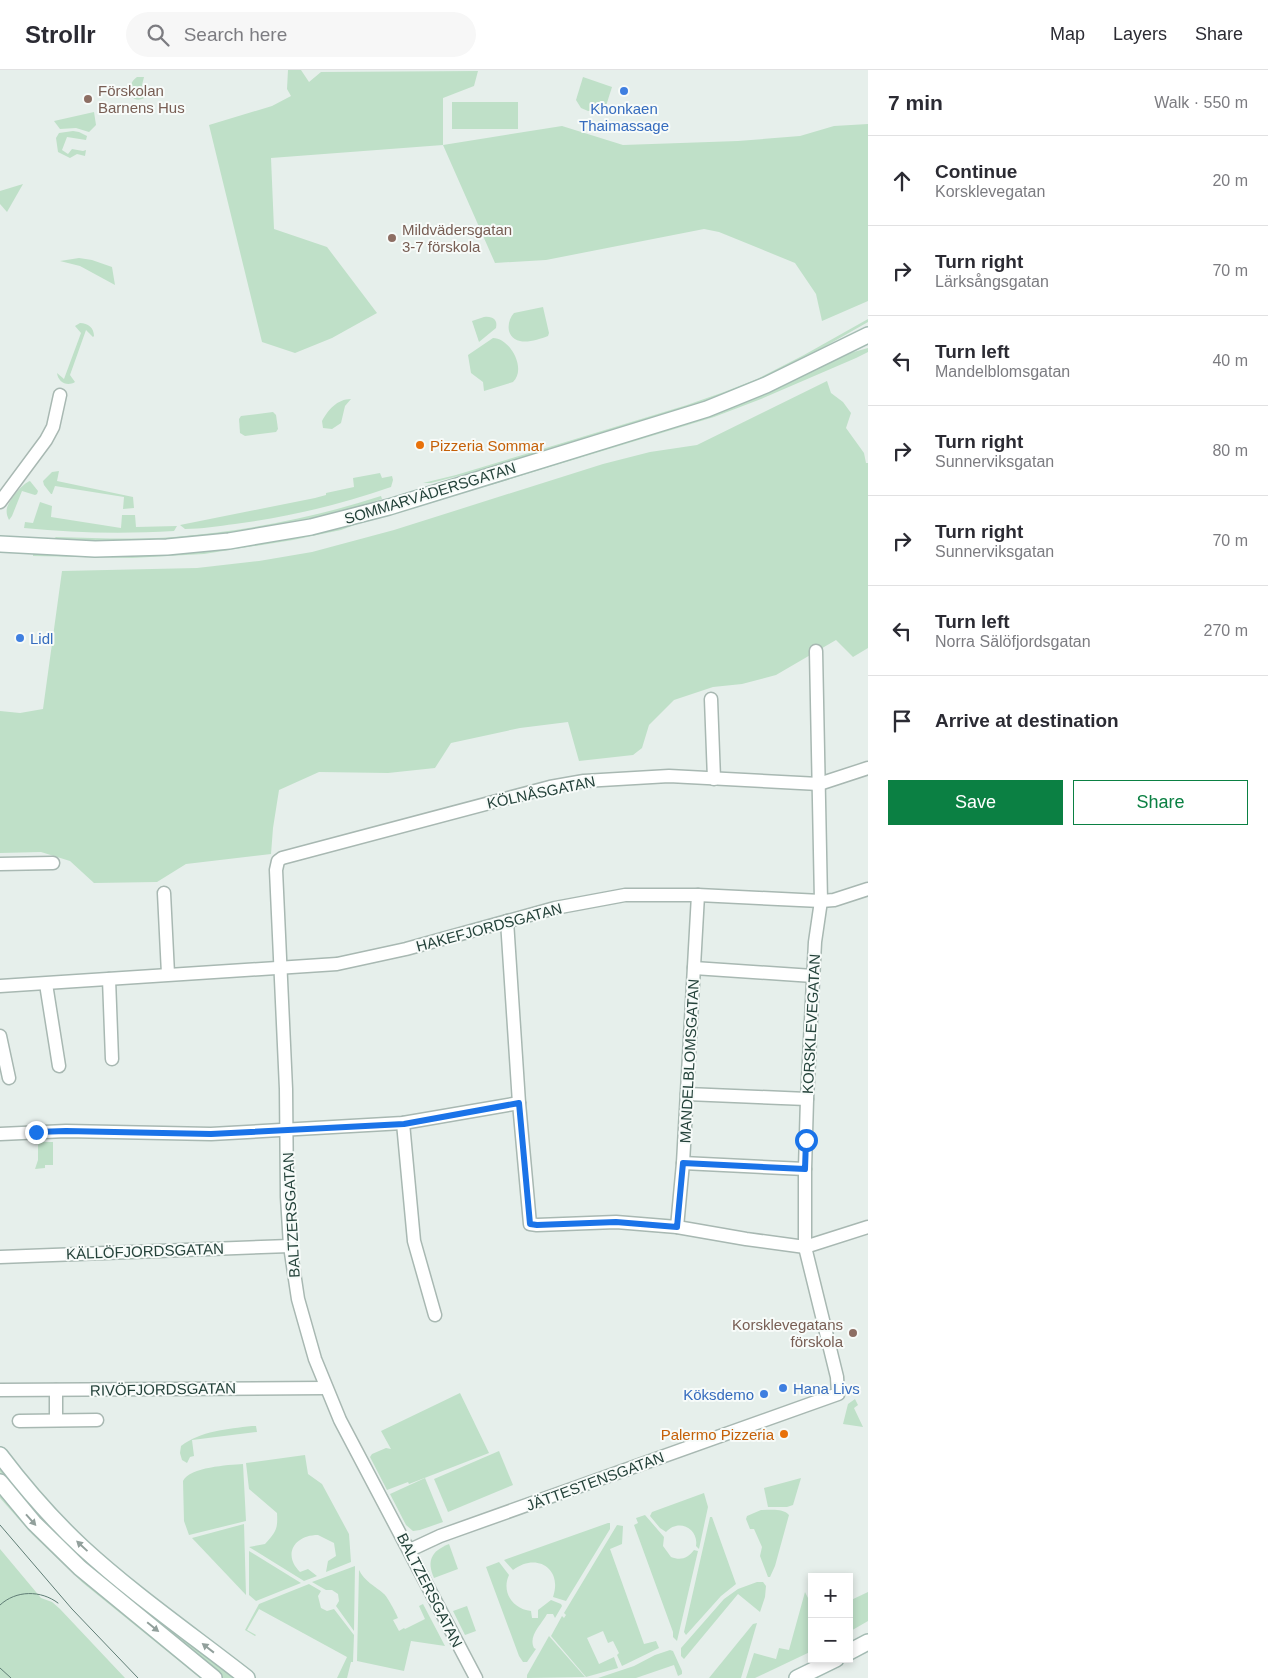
<!DOCTYPE html>
<meta charset="utf-8">
<style>
:root{--surface:#fff;--page:#f7f7f7;--text:#2b2b33;--muted:#7c7c81;--line:#e1e1e2;--accent:#0b8043}
body{margin:0;font-family:Arial,sans-serif;background:var(--page);color:var(--text)}
.controls{position:absolute;right:15px;bottom:15px;display:grid;overflow:hidden;border-radius:0px;box-shadow:0 2px 8px #0003}
.controls button{width:45px;height:45px;display:grid;place-items:center;padding:0;border:0;border-bottom:1px solid var(--line);background:var(--surface);color:var(--text);font:25px sans-serif}
.stop{position:absolute;width:15px;height:15px;margin:-11px;border:4px solid #1a73e8;border-radius:50%;background:#fff}
.stop.end{background:#1a73e8;border-color:#fff;box-shadow:0 1px 5px #0008}
.list{margin:0;padding:0;list-style:none}
h2{display:flex;justify-content:space-between;align-items:center;height:65px;margin:0;padding:0 20px;font-size:21px}
h2 small{font-size:16px;font-weight:400;color:var(--muted)}
.list li{display:grid;grid-template-columns:32px 1fr auto;gap:15px;align-items:center;box-sizing:border-box;height:90px;padding:0 20px;border-top:1px solid var(--line)}
.list b{display:block;font-size:19px;white-space:nowrap}
.list p{margin:0;font-size:16px;white-space:nowrap;color:var(--muted)}
.list em{font-size:16px;font-style:normal;color:var(--muted)}
.actions{display:flex;gap:10px;padding:15px 20px}
.actions a{flex:1;padding:11px 0;border:1px solid var(--accent);border-radius:0px;text-align:center;font-size:18px;color:var(--accent)}
.actions .main{background:var(--accent);color:#fff}
.icon{flex:none;width:28px;height:28px;fill:none;stroke:currentColor;stroke-width:2;stroke-linecap:round;stroke-linejoin:round}
.map{position:relative;flex:none;width:868px;height:1608px;overflow:hidden}
header{display:flex;align-items:center;gap:30px;box-sizing:border-box;height:70px;padding:0 25px;background:var(--surface);border-bottom:1px solid var(--line)}
header strong{font-size:24px}
nav{display:flex;gap:28px;margin-inline-start:auto;font-size:18px}
.search{width:350px;height:45px;background:var(--page);display:flex;align-items:center;gap:12px;box-sizing:border-box;padding:0 18px;border-radius:28px;color:var(--muted);font-size:19px}
main{display:flex}
aside{flex:1;background:var(--surface)}
.map>svg:first-child{display:block}
.green{fill:#bfe0c8}
.lines{fill:none;stroke-linecap:round;stroke-linejoin:round}
.street-casing{stroke:#a8b8b2;stroke-width:15}
.secondary-casing{stroke:#a4bbb3;stroke-width:18}
.street{stroke:#fff;stroke-width:12}
.secondary{stroke:#fff;stroke-width:15}
.tram{stroke:#5f7d75;stroke-width:1}
.oneway{fill:#92a09c}
.route{stroke:#1a73e8;stroke-width:6}
.shop-dot{fill:#3f7fe0;stroke:#f7fbf9;stroke-width:2}
.education-dot{fill:#8d6e63;stroke:#f7fbf9;stroke-width:2}
.food-dot{fill:#e8710a;stroke:#f7fbf9;stroke-width:2}
.labels{text-anchor:middle;dominant-baseline:central;stroke-width:4;stroke-linejoin:round;paint-order:stroke}
.education-label{font-size:15px;fill:#785e54;stroke:#f7fbf9;text-anchor:start}
.shop-label{font-size:15px;fill:#366cbe;stroke:#f7fbf9;text-anchor:start}
.food-label{font-size:15px;fill:#c56008;stroke:#f7fbf9;text-anchor:start}
.street-label{font-size:15px;fill:#24423a;stroke:#f7fbf9}
</style>
<header>
<strong>Strollr</strong>
<div class="search"><svg class="icon" aria-label="search" viewBox="0 0 24 24"><circle cx="10" cy="10" r="6"/><path d="M15 15l6 6"/></svg>Search here</div>
<nav><a>Map</a><a>Layers</a><a>Share</a></nav>
</header>
<main>
<div class="map">
<svg width="868" height="1608" viewBox="0 0 868 1608">
<rect width="100%" height="100%" fill="#e6efeb"/>
<g class="green">
<polygon points="288,0 301,0 309,12 321,2 478,1 474,16 443,28 443,75 562,56 623,75 738,71 800,66 834,56 868,54 868,231 822,251 816,224 795,193 719,162 704,159 546,190 495,193 443,75 271,88 274,159 327,177 377,243 332,268 295,283 262,272 209,55 272,36 291,26 287,19"/>
<path d="M 137,7 L 144,7 L 142,15 L 146,27 C 130,37 124,16 137,7 Z"/>
<polygon points="583,7 612,17 605,39 588,41 581,38 576,30"/>
<rect x="452" y="32" width="66" height="27"/>
<polygon points="94,42 96,55 89,62 76,58 60,59 54,51"/>
<polygon points="73,61 79,62 87,66 86,70 67,67 62,80 68,84 72,79 83,81 86,80 85,86 77,84 70,88 58,82 56,68 59,63"/>
<polygon points="23,114 7,142 0,134 0,121"/>
<polygon points="79,188 92,190 112,197 115,215 80,196 60,191"/>
<path d="M 543,237 L 549,263 L 548,266 C 540,269 528,273 520,271 C 506,268 506,252 514,243 Z"/>
<path d="M 484,247 C 492,246 498,249 496,258 L 479,272 L 472,251 Z"/>
<polygon points="868,249 868,252 810,285 763,309 710,330 474,402 431,413 423,413 456,405 559,374 687,335 724,322 757,309 804,285"/>
<path d="M 80,253 C 88,253 94,258 94,266 L 93,267 L 86,260 L 70,305 L 75,312 C 67,317 58,312 57,303 L 64,309 L 81,263 L 75,256 Z"/>
<path d="M 493,268 C 510,268 527,299 513,312 L 484,321 L 483,312 L 471,303 L 468,285 Z"/>
<polygon points="868,278 868,282 856,288 761,329 714,347 491,415 469,420 721,341 771,321 850,283"/>
<polygon points="827,311 831,323 843,332 851,343 846,358 864,383 866,393 868,393 868,578 853,587 836,570 776,605 742,614 713,617 674,630 649,655 642,678 633,685 579,691 568,652 520,658 451,673 435,698 388,703 319,702 279,720 273,758 271,784 186,794 157,812 94,813 70,791 41,782 0,783 0,641 20,643 43,639 62,501 197,498 259,491 312,482 394,460 603,394 650,382 697,375"/>
<path d="M 351,329 L 345,336 L 341,353 L 332,359 L 323,358 L 322,351 C 328,340 337,329 351,329 Z"/>
<polygon points="273,342 276,345 278,359 276,362 245,366 240,363 239,349 241,346"/>
<polygon points="59,401 57,411 133,427 134,438 123,439 124,427 55,416 52,424 51,424 44,415 43,411 52,402"/>
<path d="M 380,403 L 382,408 L 392,406 L 393,410 L 391,417 C 340,435 288,447 235,454 C 218,456 202,459 185,459 L 180,455 L 315,428 L 326,425 L 326,423 L 354,417 L 353,408 Z"/>
<path d="M 30,411 L 38,421 L 37,424 L 35,425 L 22,421 L 12,446 L 9,450 C 7,446 6,442 7,438 C 9,430 23,413 30,411 Z"/>
<path d="M 381,426 L 382,429 C 277,464 163,477 53,469 L 56,467 C 95,468 135,470 174,467 C 245,461 314,448 381,426 Z"/>
<path d="M 40,432 L 52,436 L 51,447 L 121,458 L 122,445 L 135,445 L 136,457 L 177,456 L 174,461 C 124,464 74,463 24,458 L 25,452 L 33,453 Z"/>
<polygon points="363,452 341,460 293,470 204,484 132,488 33,486 33,484 121,485"/>
<polygon points="40,1072 53,1072 53,1095 45,1095 45,1098 35,1099 38,1090 38,1075"/>
<polygon points="460,1323 489,1383 409,1414 408,1412 387,1420 370,1387 372,1384 386,1378 391,1379 381,1361"/>
<polygon points="855,1329 858,1335 854,1338 863,1357 843,1354 848,1334"/>
<path d="M 252,1356 L 256,1356 L 257,1362 L 192,1370 L 194,1386 L 190,1387 L 187,1393 L 182,1390 L 180,1383 L 181,1376 C 201,1361 227,1359 252,1356 Z"/>
<polygon points="499,1381 513,1415 448,1442 434,1409"/>
<path d="M 305,1385 L 308,1404 L 322,1414 L 349,1464 L 351,1492 L 326,1502 L 328,1491 L 336,1486 L 334,1473 L 318,1465 C 295,1465 282,1484 300,1502 L 308,1499 L 317,1506 L 304,1511 L 249,1477 L 265,1474 C 276,1462 278,1459 277,1443 L 249,1419 L 246,1393 Z"/>
<path d="M 243,1394 L 246,1451 L 189,1465 L 184,1451 L 183,1411 C 190,1397 228,1395 243,1394 Z"/>
<path d="M 0,1397 L 237,1608 L 223,1608 C 185,1573 142,1542 102,1509 C 65,1477 31,1440 0,1402 Z"/>
<polygon points="425,1408 443,1452 420,1460 413,1461 406,1455 390,1424"/>
<polygon points="801,1408 793,1435 787,1437 768,1437 764,1418"/>
<polygon points="0,1422 205,1608 200,1608 83,1513 32,1464 0,1428"/>
<path d="M 704,1423 L 708,1437 L 699,1479 L 696,1476 C 699,1458 678,1448 666,1462 L 660,1458 L 650,1446 L 652,1442 Z"/>
<path d="M 761,1440 C 771,1440 783,1438 789,1445 L 775,1496 L 770,1507 L 768,1507 L 760,1486 L 762,1477 L 754,1459 L 750,1459 L 746,1449 L 747,1446 Z"/>
<path d="M 645,1445 L 664,1467 L 663,1476 L 671,1487 C 681,1491 688,1488 694,1480 L 698,1481 L 677,1571 L 673,1567 L 673,1562 L 634,1455 L 638,1453 L 636,1448 Z"/>
<polygon points="710,1447 712,1447 736,1514 721,1526 686,1565 684,1562"/>
<path d="M 608,1453 L 610,1453 L 610,1459 L 566,1531 L 553,1527 C 563,1498 536,1482 513,1500 L 504,1490 Z"/>
<polygon points="244,1454 246,1525 192,1468"/>
<polygon points="617,1455 623,1456 622,1474 610,1479 644,1574 656,1571 659,1578 622,1596 617,1585 619,1583 613,1571 608,1573 603,1561 587,1568 599,1594 614,1587 618,1598 586,1607 551,1566 562,1546 564,1548 566,1545 564,1543"/>
<path d="M 449,1474 L 458,1499 L 434,1508 C 426,1490 432,1481 449,1474 Z"/>
<polygon points="0,1479 41,1528 52,1532 60,1539 125,1608 0,1608"/>
<polygon points="249,1481 301,1513 256,1531 249,1525"/>
<path d="M 499,1492 L 509,1505 C 501,1522 513,1539 531,1541 L 532,1548 L 538,1548 L 538,1540 L 551,1530 L 561,1534 L 562,1536 L 555,1548 L 553,1544 L 547,1544 C 541,1555 528,1566 534,1578 L 536,1579 L 527,1592 L 523,1592 L 519,1586 L 486,1497 Z"/>
<polygon points="355,1496 354,1561 336,1536 339,1531 338,1524 332,1520 326,1520 312,1512"/>
<path d="M 359,1500 C 364,1511 375,1516 384,1524 C 387,1526 396,1543 398,1548 L 393,1550 L 399,1561 L 404,1558 L 405,1559 L 425,1549 L 419,1536 L 423,1534 L 445,1576 L 411,1571 L 404,1601 L 357,1591 Z"/>
<polygon points="757,1512 763,1512 766,1516 765,1527 760,1542 738,1524 684,1589 681,1586 681,1578 724,1529 738,1519"/>
<polygon points="309,1514 321,1521 318,1526 321,1538 327,1541 334,1539 354,1565 353,1592 351,1592 347,1608 337,1608 347,1587 259,1539 247,1560 256,1565 255,1566 245,1560 259,1534"/>
<polygon points="805,1522 812,1536 812,1581 755,1608 746,1608 754,1583 776,1589 779,1578 789,1580"/>
<polygon points="868,1522 868,1551 849,1562 849,1531"/>
<polygon points="467,1536 476,1561 465,1565 453,1541"/>
<polygon points="757,1553 741,1608 709,1608 753,1554"/>
<polygon points="549,1566 585,1607 527,1608 527,1605"/>
<polygon points="670,1580 673,1581 682,1601 682,1604 678,1606 674,1595 636,1608 598,1608 634,1596 655,1585"/>
</g>
<g class="lines">
<defs>
<g id="street">
<polyline points="0,432 46,370 53,357 60,325"/>
<polyline points="711,629 714,709"/>
<polyline points="0,794 53,793"/>
<polyline points="164,823 168,904"/>
<polyline points="507,851 519,1033 530,1154 537,1155 616,1152 677,1157 746,1169 805,1177 868,1157"/>
<polyline points="694,898 813,906"/>
<polyline points="109,909 112,989"/>
<polyline points="46,914 59,996"/>
<polyline points="0,916 337,894 406,879 555,838 625,825 698,825 821,831 834,830 868,819"/>
<polyline points="0,966 9,1008"/>
<polyline points="687,1024 807,1029"/>
<polyline points="403,1053 414,1171 435,1245"/>
<polyline points="0,1064 66,1061 211,1064 403,1053 519,1033"/>
<polyline points="683,1093 805,1099"/>
<polyline points="677,1157 683,1093 698,825"/>
<polyline points="0,1187 290,1176"/>
<polyline points="0,1320 326,1318"/>
<polyline points="56,1320 56,1350"/>
<polyline points="19,1351 97,1350"/>
<polyline points="410,1480 440,1466 838,1324 837,1307 805,1177 805,1099 807,1029 815,872 821,831 816,581"/>
<polyline points="476,1608 340,1350 315,1289 298,1229 290,1176 287,1127 286,1019 276,800 278,791 282,788 550,717 584,711 669,706 819,714 868,698"/>
</g>
<g id="secondary">
<polyline points="0,474 95,479 167,477 229,471 311,457 389,437 707,339 766,315 868,265"/>
<path d="M 0,1385 C 25,1418 52,1449 82,1477 C 133,1524 192,1565 247,1608"/>
<polyline points="0,1412 34,1453 80,1498 214,1608"/>
<polyline points="849,1582 868,1572"/>
<polyline points="797,1608 836,1589"/>
</g>
</defs>
<use href="#street" class="street-casing"/>
<use href="#secondary" class="secondary-casing"/>
<use href="#street" class="street"/>
<use href="#secondary" class="secondary"/>
<g class="tram">
<polyline points="0,1455 72,1539 138,1608"/>
<path d="M 0,1535 C 16,1520 41,1520 58,1533"/>
<polyline points="0,1598 11,1608"/>
</g>
</g>
<defs><path id="oneway-solid" d="M-6-.8H1V-3.2L6.5 0L1 3.2V.8H-6Z" transform="scale(1.25)"/></defs>
<g class="oneway">
<use href="#oneway-solid" transform="translate(31 1450) rotate(48)"/>
<use href="#oneway-solid" transform="translate(82 1476) rotate(-137)"/>
<use href="#oneway-solid" transform="translate(153 1557) rotate(39)"/>
<use href="#oneway-solid" transform="translate(208 1578) rotate(-142)"/>
</g>
<g class="lines">
<polyline class="route" points="36,1062 66,1061 211,1064 404,1054 519,1033 530,1154 537,1155 616,1152 677,1157 683,1093 805,1099 806,1070"/>
</g>
<g class="shop-dot">
<circle cx="624" cy="21" r="5"/>
<circle cx="20" cy="568" r="5"/>
<circle cx="783" cy="1318" r="5"/>
<circle cx="764" cy="1324" r="5"/>
</g>
<g class="education-dot">
<circle cx="88" cy="29" r="5"/>
<circle cx="392" cy="168" r="5"/>
<circle cx="853" cy="1263" r="5"/>
</g>
<g class="food-dot">
<circle cx="420" cy="375" r="5"/>
<circle cx="784" cy="1364" r="5"/>
</g>
<g class="labels">
<g class="education-label">
<text x="98" y="20">Förskolan<tspan x="98" dy="17">Barnens Hus</tspan></text>
<text x="402" y="159">Mildvädersgatan<tspan x="402" dy="17">3-7 förskola</tspan></text>
<text x="843" y="1254" text-anchor="end">Korsklevegatans<tspan x="843" dy="17">förskola</tspan></text>
</g>
<g class="shop-label">
<text x="624" y="38" text-anchor="middle">Khonkaen<tspan x="624" dy="17">Thaimassage</tspan></text>
<text x="30" y="568">Lidl</text>
<text x="793" y="1318">Hana Livs</text>
<text x="754" y="1324" text-anchor="end">Köksdemo</text>
</g>
<g class="food-label">
<text x="430" y="375">Pizzeria Sommar</text>
<text x="774" y="1364" text-anchor="end">Palermo Pizzeria</text>
</g>
<g class="street-label">
<text transform="translate(430 423) rotate(-17)">SOMMARVÄDERSGATAN</text>
<text transform="translate(541 722) rotate(-12)">KÖLNÅSGATAN</text>
<text transform="translate(489 857) rotate(-15)">HAKEFJORDSGATAN</text>
<text transform="translate(811 954) rotate(-87)">KORSKLEVEGATAN</text>
<text transform="translate(689 991) rotate(-87)">MANDELBLOMSGATAN</text>
<text transform="translate(291 1145) rotate(-93)">BALTZERSGATAN</text>
<text transform="translate(145 1181) rotate(-2)">KÄLLÖFJORDSGATAN</text>
<text transform="translate(163 1319) rotate(-1)">RIVÖFJORDSGATAN</text>
<text transform="translate(595 1411) rotate(-20)">JÄTTESTENSGATAN</text>
<text transform="translate(430 1520) rotate(63)">BALTZERSGATAN</text>
</g>
</g>
</svg>
<div class="controls">
<button>+</button>
<button>−</button>
</div>
<div class="stop" style="left:806px;top:1070px"></div>
<div class="stop end" style="left:36px;top:1062px"></div>
</div>
<aside>
<h2>7 min<small>Walk · 550 m</small></h2>
<ul class="list">
<li><svg class="icon" aria-label="ahead" viewBox="0 0 24 24"><path d="M12 20V5M6 11l6-6 6 6"/></svg><div><b>Continue</b><p>Korsklevegatan</p></div><em>20 m</em></li>
<li><svg class="icon" aria-label="right" viewBox="0 0 24 24"><path d="M7 20v-9h11M14 6l5 5-5 5"/></svg><div><b>Turn right</b><p>Lärksångsgatan</p></div><em>70 m</em></li>
<li><svg class="icon" aria-label="left" viewBox="0 0 24 24"><path d="M17 20v-9H6M10 6l-5 5 5 5"/></svg><div><b>Turn left</b><p>Mandelblomsgatan</p></div><em>40 m</em></li>
<li><svg class="icon" aria-label="right" viewBox="0 0 24 24"><path d="M7 20v-9h11M14 6l5 5-5 5"/></svg><div><b>Turn right</b><p>Sunnerviksgatan</p></div><em>80 m</em></li>
<li><svg class="icon" aria-label="right" viewBox="0 0 24 24"><path d="M7 20v-9h11M14 6l5 5-5 5"/></svg><div><b>Turn right</b><p>Sunnerviksgatan</p></div><em>70 m</em></li>
<li><svg class="icon" aria-label="left" viewBox="0 0 24 24"><path d="M17 20v-9H6M10 6l-5 5 5 5"/></svg><div><b>Turn left</b><p>Norra Sälöfjordsgatan</p></div><em>270 m</em></li>
<li><svg class="icon" aria-label="arrive" viewBox="0 0 24 24"><path d="M6 21V4h12l-3 4 3 4H6"/></svg><div><b>Arrive at destination</b></div></li>
</ul>
<div class="actions"><a class="main">Save</a><a>Share</a></div>
</aside>
</main>
